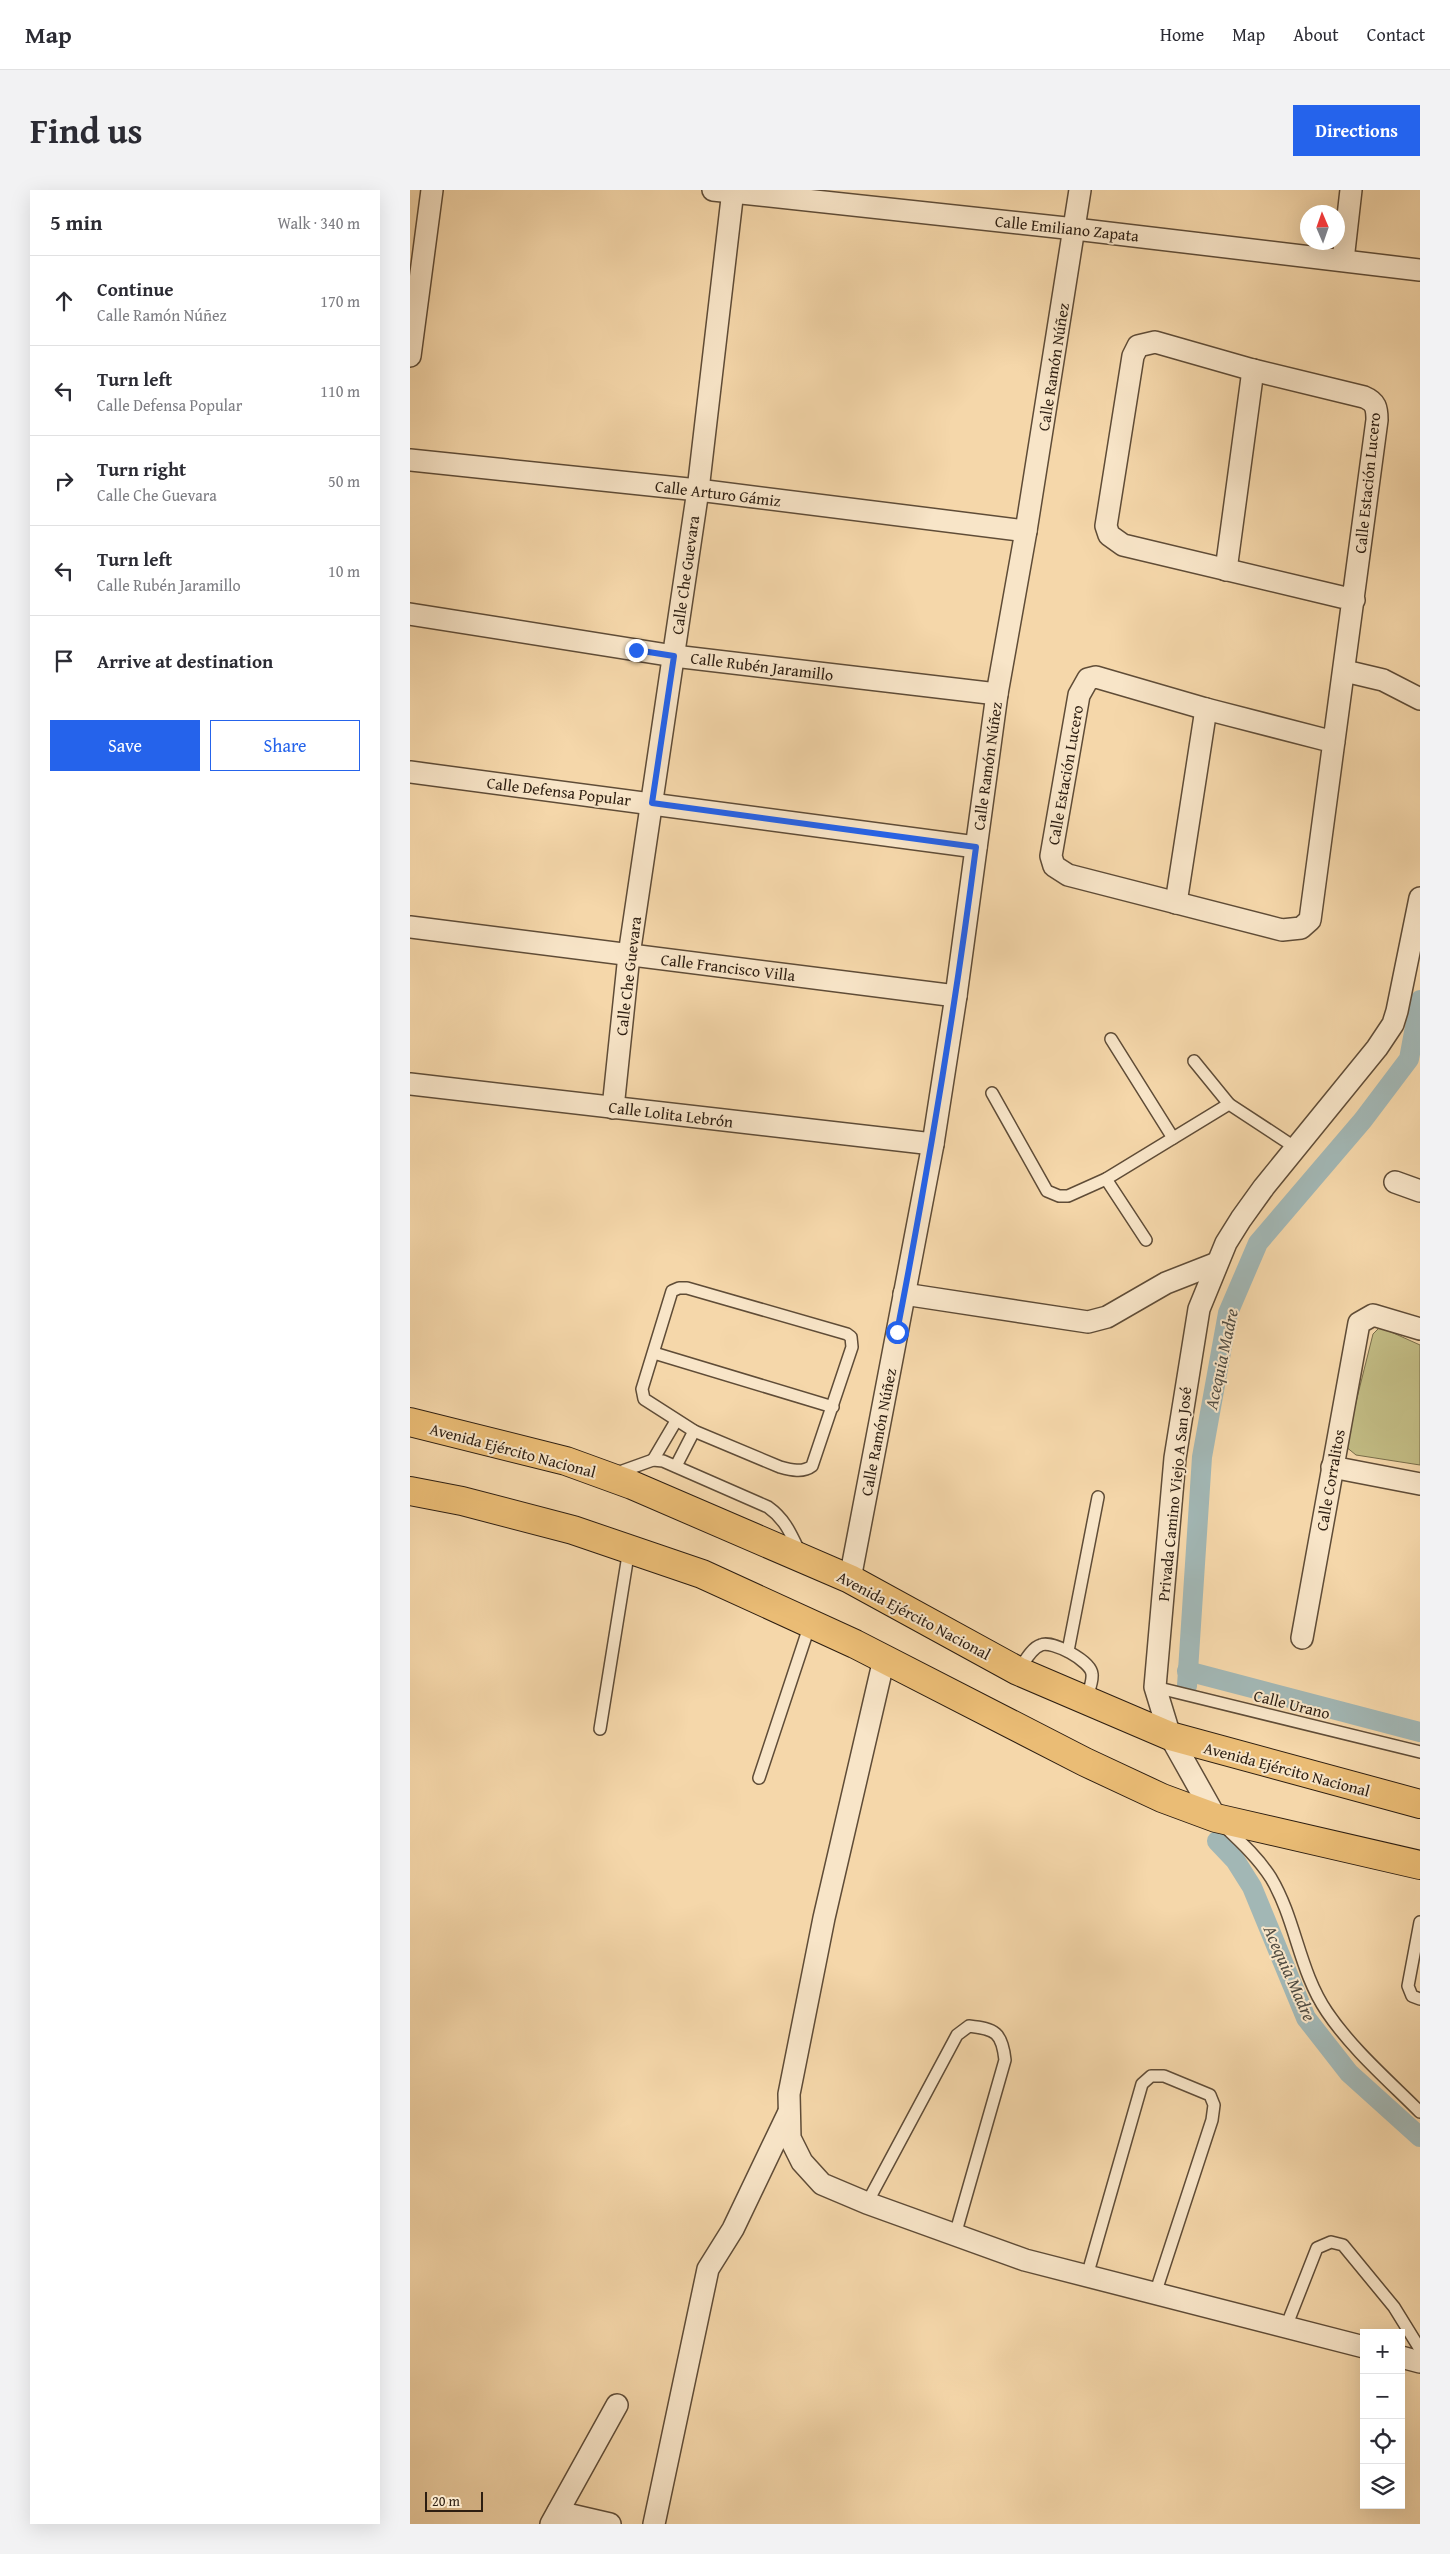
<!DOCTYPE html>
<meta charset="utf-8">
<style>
:root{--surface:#fff;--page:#f2f2f3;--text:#2b2b33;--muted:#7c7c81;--line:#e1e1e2;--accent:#2563eb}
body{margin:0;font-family:"Gentium Book Plus",serif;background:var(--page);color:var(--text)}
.controls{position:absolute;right:15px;bottom:15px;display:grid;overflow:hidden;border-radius:0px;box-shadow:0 5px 20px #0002}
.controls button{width:45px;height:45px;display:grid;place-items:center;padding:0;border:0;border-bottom:1px solid var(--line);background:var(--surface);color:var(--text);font:25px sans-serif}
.compass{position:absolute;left:890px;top:15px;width:45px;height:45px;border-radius:50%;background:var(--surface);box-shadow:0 5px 20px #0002;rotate:358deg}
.scale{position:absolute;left:15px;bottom:12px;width:58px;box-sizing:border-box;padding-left:5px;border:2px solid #2d1e11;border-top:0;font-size:14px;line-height:18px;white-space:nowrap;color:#2d1e11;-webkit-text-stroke:4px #f8e5c8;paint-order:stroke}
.stop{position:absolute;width:15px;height:15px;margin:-11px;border:4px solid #2563eb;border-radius:50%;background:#fff}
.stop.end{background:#2563eb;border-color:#fff;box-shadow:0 1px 5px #0008}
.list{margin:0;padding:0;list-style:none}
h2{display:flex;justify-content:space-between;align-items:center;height:65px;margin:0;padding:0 20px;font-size:21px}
h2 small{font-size:16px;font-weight:400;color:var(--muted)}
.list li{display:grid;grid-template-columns:32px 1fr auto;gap:15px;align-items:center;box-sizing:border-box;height:90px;padding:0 20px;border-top:1px solid var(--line)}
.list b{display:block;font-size:19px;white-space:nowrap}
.list p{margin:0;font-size:16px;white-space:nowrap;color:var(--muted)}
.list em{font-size:16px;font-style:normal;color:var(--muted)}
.actions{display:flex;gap:10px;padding:15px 20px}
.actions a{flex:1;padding:11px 0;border:1px solid var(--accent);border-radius:0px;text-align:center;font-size:18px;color:var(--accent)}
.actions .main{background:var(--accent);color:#fff}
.icon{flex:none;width:28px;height:28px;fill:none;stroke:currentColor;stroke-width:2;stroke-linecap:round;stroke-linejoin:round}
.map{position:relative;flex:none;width:1010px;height:2334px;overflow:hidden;border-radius:0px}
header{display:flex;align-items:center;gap:30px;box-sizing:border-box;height:70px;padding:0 25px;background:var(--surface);border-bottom:1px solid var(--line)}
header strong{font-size:24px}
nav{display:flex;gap:28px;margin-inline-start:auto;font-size:18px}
.intro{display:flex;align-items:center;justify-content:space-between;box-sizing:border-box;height:120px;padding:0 30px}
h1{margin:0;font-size:35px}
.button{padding:12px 22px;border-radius:0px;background:var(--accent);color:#fff;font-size:18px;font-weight:700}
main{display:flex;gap:30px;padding:0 30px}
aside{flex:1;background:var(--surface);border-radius:0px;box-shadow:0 5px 20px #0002}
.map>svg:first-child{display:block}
.green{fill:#c2bc84;stroke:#786d4a}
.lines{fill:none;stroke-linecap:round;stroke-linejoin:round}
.canal{stroke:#a2b7b5;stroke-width:20}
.service-casing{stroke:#5f4c37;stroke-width:14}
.minor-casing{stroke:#5f4c37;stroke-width:24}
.primary-casing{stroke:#2d1e11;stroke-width:30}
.service{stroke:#f8e5c8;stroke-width:11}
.minor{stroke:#f8e5c8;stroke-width:21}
.primary{stroke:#eabc75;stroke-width:28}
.route{stroke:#2563eb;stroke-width:6}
.labels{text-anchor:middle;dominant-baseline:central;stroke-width:4;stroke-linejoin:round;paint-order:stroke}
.street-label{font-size:16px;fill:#2d1e11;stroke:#f8e5c8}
.water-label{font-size:18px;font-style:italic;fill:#504c42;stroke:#f8e5c8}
</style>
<header>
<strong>Map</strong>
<nav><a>Home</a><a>Map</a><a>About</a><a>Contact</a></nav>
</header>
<div class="intro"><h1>Find us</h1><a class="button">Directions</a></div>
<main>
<aside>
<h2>5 min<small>Walk · 340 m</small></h2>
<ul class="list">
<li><svg class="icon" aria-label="ahead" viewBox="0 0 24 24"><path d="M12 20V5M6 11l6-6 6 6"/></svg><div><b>Continue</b><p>Calle Ramón Núñez</p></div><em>170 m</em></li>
<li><svg class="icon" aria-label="left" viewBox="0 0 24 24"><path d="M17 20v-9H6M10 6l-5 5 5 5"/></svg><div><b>Turn left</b><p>Calle Defensa Popular</p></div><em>110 m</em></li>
<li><svg class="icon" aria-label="right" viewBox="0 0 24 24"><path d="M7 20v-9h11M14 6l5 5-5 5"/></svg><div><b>Turn right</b><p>Calle Che Guevara</p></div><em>50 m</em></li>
<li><svg class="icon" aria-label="left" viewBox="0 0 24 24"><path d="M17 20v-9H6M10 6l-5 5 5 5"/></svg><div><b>Turn left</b><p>Calle Rubén Jaramillo</p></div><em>10 m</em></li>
<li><svg class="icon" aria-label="arrive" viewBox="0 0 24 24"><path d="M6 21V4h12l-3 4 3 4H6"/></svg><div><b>Arrive at destination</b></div></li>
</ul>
<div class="actions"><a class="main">Save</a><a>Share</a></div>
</aside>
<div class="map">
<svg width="1010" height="2334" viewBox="0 0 1010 2334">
<rect width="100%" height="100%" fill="#f5d7aa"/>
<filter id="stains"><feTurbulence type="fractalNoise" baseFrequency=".004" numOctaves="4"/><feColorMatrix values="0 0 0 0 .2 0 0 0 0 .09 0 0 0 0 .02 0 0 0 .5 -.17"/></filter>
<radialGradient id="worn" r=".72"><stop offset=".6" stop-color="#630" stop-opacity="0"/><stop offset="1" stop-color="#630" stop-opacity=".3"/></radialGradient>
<polygon class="green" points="970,1137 1010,1155 1010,1275 946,1265 935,1256 963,1144"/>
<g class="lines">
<g class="canal">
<polyline points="777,1481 1010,1542"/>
<polyline points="777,1496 792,1267 818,1123 848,1053 953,930 999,869 1010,810"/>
<polyline points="807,1651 825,1670 842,1697 896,1828 939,1883 1010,1947"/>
</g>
<defs>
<g id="service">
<polyline points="701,849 763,948"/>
<polyline points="784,871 819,914"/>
<polyline points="582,903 637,1001 649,1006 658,1006 696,989 819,914 886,958"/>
<polyline points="696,989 736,1050"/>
<path d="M 269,1098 L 277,1098 L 437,1144 L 441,1147 L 442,1157 L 402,1276 C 393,1283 381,1280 370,1277 L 284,1241 L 234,1209 L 232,1199 L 262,1101 Z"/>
<polyline points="244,1163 423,1217"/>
<polyline points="243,1270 266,1231"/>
<polyline points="266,1276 284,1241"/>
<path d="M 204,1284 L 243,1270 L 253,1271 L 358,1317 C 375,1329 381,1344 390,1363"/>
<polyline points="658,1461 688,1307"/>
<path d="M 608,1481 C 614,1473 621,1458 631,1455 C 642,1450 681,1471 682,1484 C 683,1492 678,1503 676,1510"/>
<polyline points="745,1497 1010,1562"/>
<polyline points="190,1539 219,1359"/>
<polyline points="349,1588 400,1434"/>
<path d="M 815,1637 C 832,1653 849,1669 861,1688 C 886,1730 889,1781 917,1822 C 942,1859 978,1890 1010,1922"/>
<polyline points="1010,1732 998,1796 1002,1806 1010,1809"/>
<path d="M 457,2013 L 547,1845 L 559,1836 C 585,1839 592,1842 595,1870 L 545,2045"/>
<polyline points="677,2086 732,1894 741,1886 754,1886 800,1905 804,1915 802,1930 745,2104"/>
<polyline points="876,2137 907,2058 921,2052 933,2055 984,2117 1010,2159"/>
</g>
<g id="minor">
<polyline points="303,0 665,39 1010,80"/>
<polyline points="933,70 941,0"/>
<polyline points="0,166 22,0"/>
<polyline points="0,270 288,300 616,341"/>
<polyline points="816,380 843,180"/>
<polyline points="0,424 264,466 587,504"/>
<polyline points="935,481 973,490 1010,509"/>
<path d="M 924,552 L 796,519 L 686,487 L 678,489 L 669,505 L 641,666 L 644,676 L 658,685 L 872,740 L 891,738 L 900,730 L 967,230 C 967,218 966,212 954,207 L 843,180 L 745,152 L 728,156 L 723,166 L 696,336 L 699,345 L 713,355 L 944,410"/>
<polyline points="0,582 566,657"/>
<polyline points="766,713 796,519"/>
<polyline points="0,737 546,806"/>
<polyline points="0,894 523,954"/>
<polyline points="203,918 219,765 288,300 323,0"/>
<polyline points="985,992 1010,1001"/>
<polyline points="494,1104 678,1132 697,1127 756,1093 807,1073"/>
<polyline points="922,1277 1010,1294"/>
<polyline points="440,1389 523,954 546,806 587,504 616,341 670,0"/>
<polyline points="892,1448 949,1133 963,1125 1010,1139"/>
<polyline points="474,1469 414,1728 379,1904 380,1948 392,1972 412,1994 457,2013 615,2070 954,2157"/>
<polyline points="806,1628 760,1546 745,1497 765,1268 789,1119 816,1053 831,1029 854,997 967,858 983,834 987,821 1010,708"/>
<polyline points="991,2167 1010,2172"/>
<polyline points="148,2322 200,2334"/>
<polyline points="141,2334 207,2215"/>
<polyline points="244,2334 298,2079 323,2039 378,1924"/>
</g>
<g id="primary">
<polyline points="0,1232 156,1271 222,1295 440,1389 608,1481 760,1546 1010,1614"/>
<polyline points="0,1301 52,1311 163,1340 292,1384 445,1454 675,1572 752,1608 806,1628 1010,1675"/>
</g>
</defs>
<use href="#service" class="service-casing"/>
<use href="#minor" class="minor-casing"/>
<use href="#primary" class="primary-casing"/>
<use href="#service" class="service"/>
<use href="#minor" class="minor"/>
<use href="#primary" class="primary"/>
</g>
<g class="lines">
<path class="route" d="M 226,460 L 264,466 L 242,613 L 566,657 C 545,820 518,981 487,1142"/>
</g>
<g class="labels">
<g class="street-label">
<text transform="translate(657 38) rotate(6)">Calle Emiliano Zapata</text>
<text transform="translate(643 177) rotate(-81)">Calle Ramón Núñez</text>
<text transform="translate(957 293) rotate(-84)">Calle Estación Lucero</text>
<text transform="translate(308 303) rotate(7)">Calle Arturo Gámiz</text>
<text transform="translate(275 385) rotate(-82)">Calle Che Guevara</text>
<text transform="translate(352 476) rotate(7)">Calle Rubén Jaramillo</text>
<text transform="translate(577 576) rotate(-82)">Calle Ramón Núñez</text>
<text transform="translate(655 585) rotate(-80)">Calle Estación Lucero</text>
<text transform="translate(149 601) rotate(7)">Calle Defensa Popular</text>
<text transform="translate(318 777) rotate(7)">Calle Francisco Villa</text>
<text transform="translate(218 786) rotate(-83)">Calle Che Guevara</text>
<text transform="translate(261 924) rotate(7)">Calle Lolita Lebrón</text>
<text transform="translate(468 1242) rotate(-79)">Calle Ramón Núñez</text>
<text transform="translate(103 1260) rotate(15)">Avenida Ejército Nacional</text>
<text transform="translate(920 1290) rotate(-80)">Calle Corralitos</text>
<text transform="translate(764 1304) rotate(-84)">Privada Camino Viejo A San José</text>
<text transform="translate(504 1425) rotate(28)">Avenida Ejército Nacional</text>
<text transform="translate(882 1514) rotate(14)">Calle Urano</text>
<text transform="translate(877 1579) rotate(15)">Avenida Ejército Nacional</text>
</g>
<g class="water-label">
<text transform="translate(811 1169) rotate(-78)">Acequia Madre</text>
<text transform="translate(880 1783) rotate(66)">Acequia Madre</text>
</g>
</g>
<rect width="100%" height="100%" filter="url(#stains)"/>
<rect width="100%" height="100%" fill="url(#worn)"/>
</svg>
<div class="controls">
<button>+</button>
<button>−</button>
<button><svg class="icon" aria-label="locate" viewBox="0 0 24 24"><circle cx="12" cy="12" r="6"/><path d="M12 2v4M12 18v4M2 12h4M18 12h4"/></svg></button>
<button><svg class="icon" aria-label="layers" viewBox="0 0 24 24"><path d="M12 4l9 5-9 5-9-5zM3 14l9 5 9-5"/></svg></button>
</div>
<svg class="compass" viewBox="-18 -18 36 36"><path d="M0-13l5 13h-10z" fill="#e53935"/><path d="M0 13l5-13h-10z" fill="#7c7c81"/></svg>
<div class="scale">20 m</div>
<div class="stop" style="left:487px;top:1142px"></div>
<div class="stop end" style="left:226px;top:460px"></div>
</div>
</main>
